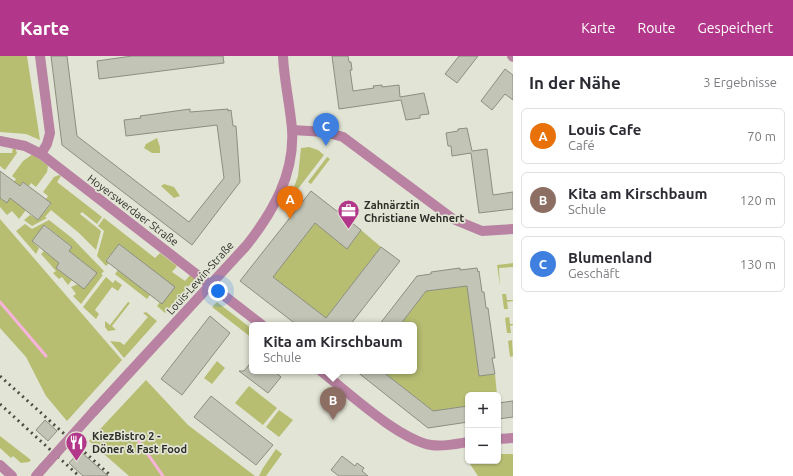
<!DOCTYPE html>
<html lang="de">
<meta charset="utf-8">
<style>
:root{--surface:#fff;--page:#f7f7f7;--text:#2b2b33;--muted:#7c7c81;--line:#e1e1e2;--accent:#b2378a}
body{margin:0;font-family:Ubuntu,sans-serif;background:var(--page);color:var(--text)}
.controls{position:absolute;right:12px;bottom:12px;display:grid;overflow:hidden;border-radius:6px;box-shadow:0 1px 3px #0004}
.controls button{width:36px;height:36px;display:grid;place-items:center;padding:0;border:0;border-bottom:1px solid var(--line);background:var(--surface);color:var(--text);font:20px sans-serif}
.you{position:absolute;left:218px;top:235px;width:14px;height:14px;margin:-10px;border:3px solid #fff;border-radius:50%;background:#1a73e8;box-shadow:0 0 0 6px #1a73e833}
.badge{display:grid;place-items:center;width:26px;height:26px;border-radius:50%;background:var(--accent);color:#fff;font-size:13px;font-weight:700}
.pin{position:absolute;translate:-50% -33px;filter:drop-shadow(0 1px 2px #0008)}
.pin::after{content:'';position:absolute;top:21px;width:14px;height:12px;background:inherit;clip-path:polygon(0 0,100% 0,50% 100%)}
.popup{position:absolute;left:249px;top:266px;width:168px;height:52px;box-sizing:border-box;display:grid;place-content:center;border-radius:6px;background:var(--surface);filter:drop-shadow(0 1px 3px #0005);font-size:13px;white-space:nowrap;color:var(--muted)}
.popup b{font-size:15px;color:var(--text)}
.popup::after{content:'';position:absolute;left:50%;top:100%;margin-left:-8px;border:8px solid transparent;border-top-color:var(--surface)}
.list{margin:0;padding:0;list-style:none}
h2{display:flex;justify-content:space-between;align-items:center;height:52px;margin:0;padding:0 16px;font-size:17px}
h2 small{font-size:13px;font-weight:400;color:var(--muted)}
.list li{display:grid;grid-template-columns:26px 1fr auto;gap:12px;align-items:center;box-sizing:border-box;height:56px;margin:0 8px 8px;padding:0 8px;border:1px solid var(--line);border-radius:6px}
.list b{display:block;font-size:15px;white-space:nowrap}
.list p{margin:0;font-size:13px;white-space:nowrap;color:var(--muted)}
.list em{font-size:13px;font-style:normal;color:var(--muted)}
.map{position:relative;flex:none;width:513px;height:420px;overflow:hidden}
header{display:flex;align-items:center;gap:24px;box-sizing:border-box;height:56px;padding:0 20px;background:var(--accent);color:#fff}
header strong{font-size:19px}
nav{display:flex;gap:22px;margin-inline-start:auto;font-size:14px}
main{display:flex}
aside{flex:1;background:var(--surface)}
.map>svg:first-child{display:block}
.green{fill:#b7be72}
.lines{fill:none;stroke-linecap:round;stroke-linejoin:round}
.stream{stroke:#f7b3db;stroke-width:3}
.building{fill:#c2c4b5;stroke:#8c8e80}
.minor{stroke:#b982a2;stroke-width:10}
.tertiary{stroke:#b982a2;stroke-width:10}
.rail{stroke:#4c4e46;stroke-width:3;stroke-dasharray:2 4;stroke-linecap:butt}
.tertiary-bridge{stroke:#b982a2;stroke-width:10}
.labels{text-anchor:middle;dominant-baseline:central;stroke-width:3.5;stroke-linejoin:round;paint-order:stroke}
.poi-label{font-size:11px;font-weight:bold;fill:#2e2f29;stroke:#e2e5d5;text-anchor:start}
.street-label{font-size:11px;fill:#2e2f29;stroke:#e2e5d5}
</style>
<header>
<strong>Karte</strong>
<nav><a>Karte</a><a>Route</a><a>Gespeichert</a></nav>
</header>
<main>
<div class="map">
<svg width="513" height="420" viewBox="0 0 513 420">
<rect width="100%" height="100%" fill="#e2e5d5"/>
<g class="green">
<polygon points="0,0 27,0 40,84 26,78 0,76"/>
<polygon points="157,82 160,91 160,97 152,97 144,92 146,88"/>
<polygon points="13,91 15,91 17,97 5,114 0,110 0,97 12,97"/>
<polygon points="309,91 318,94 324,99 294,138 292,137 298,120 301,92"/>
<polygon points="33,98 48,110 47,116 36,131 31,127 29,130 23,126 20,130 14,126 16,123 12,120 23,105"/>
<polygon points="327,101 330,103 311,128 308,126"/>
<polygon points="59,119 61,120 57,126 102,161 97,168 82,156 80,158 101,175 96,194 79,177 51,154 45,161 47,162 32,170 24,164 30,159 38,164 51,148 46,143 48,140 43,136 54,121"/>
<polygon points="164,128 174,131 180,140 174,142 161,130"/>
<polygon points="0,142 7,147 10,142 26,154 19,163 12,155 7,159 0,151"/>
<polygon points="104,162 155,202 160,197 177,210 172,216 185,225 190,219 195,223 165,257 157,250 160,246 162,248 174,231 119,188 106,204 109,207 106,210 97,200 104,175 98,170"/>
<polygon points="0,163 122,304 67,365 46,340 26,301 0,272"/>
<polygon points="49,164 72,182 104,215 101,218 103,219 81,248 73,240 76,238 71,231 78,228 84,233 97,217 69,195 72,191 45,169 32,185 39,192 36,198 16,175 25,168 32,173"/>
<polygon points="315,167 347,193 361,174 381,191 326,262 273,221"/>
<polygon points="44,195 59,207 56,212 72,224 68,229 62,221 59,223 53,217 56,215 41,198"/>
<polygon points="513,207 513,211 499,212 500,230 497,209"/>
<polygon points="118,214 150,239 147,243 115,218"/>
<polygon points="106,221 113,227 115,224 122,229 118,235 112,231 95,254 99,258 96,263 83,251"/>
<polygon points="467,230 479,320 495,318 497,339 468,339 468,350 433,355 382,315 414,315 414,269 400,269 426,235"/>
<polygon points="502,238 506,238 507,244 513,244 513,245 507,246 508,253 504,253"/>
<polygon points="128,246 130,247 112,270 116,274 108,275 105,271 105,265 110,269"/>
<polygon points="217,246 252,273 252,282 212,251"/>
<polygon points="146,256 157,265 124,302 110,285 120,286 124,289 148,261 143,257"/>
<polygon points="509,261 510,268 513,268 513,269 510,270 511,277 507,277 505,262"/>
<polygon points="512,284 513,300 510,301 508,285"/>
<polygon points="217,305 225,312 212,328 204,322"/>
<polygon points="146,324 188,369 255,420 129,420 89,385"/>
<polygon points="249,330 277,352 263,369 235,347"/>
<polygon points="279,354 293,364 279,381 266,371"/>
<polygon points="0,380 31,404 29,406 21,407 13,400 11,402 0,392"/>
<polygon points="276,393 282,398 266,420 259,420 263,412"/>
<polygon points="498,398 513,398 513,420 478,420 466,402 468,402 468,405 498,405"/>
</g>
<g class="lines">
<g class="stream">
<polyline points="0,246 46,300"/>
<polyline points="138,384 163,420"/>
</g>
</g>
<g class="building">
<polygon points="51,0 67,0 77,80 189,166 224,122 217,69 126,80 124,64 141,62 140,60 190,53 190,56 228,53 228,55 231,54 233,70 236,70 240,126 192,189 62,89"/>
<polygon points="132,0 223,0 224,7 99,23 97,5"/>
<polygon points="332,0 348,0 349,6 351,6 352,14 350,14 353,35 374,32 373,30 382,29 382,31 399,29 400,41 424,37 429,58 420,59 420,62 406,64 401,44 339,53"/>
<polygon points="459,0 478,0 457,27 445,18"/>
<polygon points="505,13 513,19 513,44 505,38 492,54 481,45"/>
<polygon points="467,72 472,95 487,93 493,139 513,136 513,153 479,157 471,97 452,100 451,90 448,90 446,77 458,75 458,73"/>
<polygon points="0,115 20,130 23,126 51,147 38,164 10,142 7,147 0,142"/>
<polygon points="311,135 361,174 347,193 315,167 273,221 326,262 381,191 400,205 350,269 297,269 240,225"/>
<polygon points="44,169 72,191 69,195 97,217 84,233 56,212 59,207 32,185"/>
<polygon points="119,188 175,231 162,248 106,205"/>
<polygon points="460,212 460,214 477,212 478,216 479,215 482,236 484,236 486,252 488,252 495,302 492,302 495,318 479,320 467,230 426,235 400,269 379,269 417,220 431,218 431,216"/>
<polygon points="210,260 230,277 182,339 161,323"/>
<polygon points="252,305 252,315 274,315 281,321 268,337 239,315 244,315"/>
<polygon points="356,315 382,315 433,355 468,350 468,366 428,372"/>
<polygon points="211,340 273,389 256,409 194,361"/>
<polygon points="513,345 513,361 498,363 498,347"/>
<polygon points="45,364 57,375 48,385 36,374"/>
<polygon points="80,395 108,420 83,420 69,407"/>
<polygon points="342,400 355,410 357,407 364,412 362,415 368,420 339,420 331,414"/>
</g>
<g class="lines">
<g class="minor">
<polyline points="40,0 50,77 47,88 41,98"/>
<polyline points="512,0 513,1"/>
<polyline points="292,74 326,76 343,81 453,163 482,175 513,173"/>
<polyline points="0,85 25,90 41,98 262,269"/>
<path d="M 321,315 C 349,337 398,383 431,389 C 443,391 456,388 468,386"/>
<polyline points="498,383 513,382"/>
</g>
<g class="tertiary">
<path d="M 94,355 L 246,190 C 273,156 295,118 292,73 C 290,49 284,24 283,0"/>
<polyline points="0,409 12,420"/>
<polyline points="36,420 43,412"/>
</g>
<g class="rail">
<polyline points="0,320 111,420"/>
<polyline points="0,348 79,420"/>
</g>
<polyline class="tertiary-bridge" points="43,412 94,355"/>
</g>
<defs>
<symbol id="office-pin" viewBox="-11 -11 22 30"><path d="M0 17L-7.5 6A9.5 9.5 0 1 1 7.5 6Z" fill="#b2378a" stroke="#e2e5d5"/><path d="M-6-3h4V-5.5h4V-3h4V5H-6ZM-1-4.5V-3h2v-1.5ZM-6 0V1H6V0Z" fill="#fff"/></symbol>
<symbol id="restaurant-pin" viewBox="-11 -11 22 30"><path d="M0 17L-7.5 6A9.5 9.5 0 1 1 7.5 6Z" fill="#b2378a" stroke="#e2e5d5"/><path d="M-5-6h1v4h1v-4h1v4h1v-4h1v5L-1.5 .5V6h-2V.5L-5-1ZM5-6V6H3V1.5H1.5Q1.5-4 5-6Z" fill="#fff"/></symbol>
</defs>
<g fill-rule="evenodd">
<use href="#office-pin" x="336" y="142" width="25" height="34"/>
<use href="#restaurant-pin" x="64" y="374" width="25" height="34"/>
</g>
<g class="labels">
<g class="poi-label">
<text x="364" y="149">Zahnärztin<tspan x="364" dy="13">Christiane Wehnert</tspan></text>
<text x="92" y="380">KiezBistro 2 -<tspan x="92" dy="13">Döner &amp; Fast Food</tspan></text>
</g>
<g class="street-label">
<text transform="translate(133 154) rotate(37)">Hoyerswerdaer Straße</text>
<text transform="translate(200 222) rotate(-48)">Louis-Lewin-Straße</text>
</g>
</g>
</svg>
<div class="controls">
<button>+</button>
<button>−</button>
</div>
<div class="you"></div>
<div class="pin badge" style="left:290px;top:163px;background:#e8710a">A</div>
<div class="pin badge" style="left:333px;top:364px;background:#8d6e63">B</div>
<div class="popup"><b>Kita am Kirschbaum</b>Schule</div>
<div class="pin badge" style="left:326px;top:90px;background:#3f7fe0">C</div>
</div>
<aside>
<h2>In der Nähe<small>3 Ergebnisse</small></h2>
<ul class="list">
<li><span class="badge" style="background:#e8710a">A</span><div><b>Louis Cafe</b><p>Café</p></div><em>70 m</em></li>
<li><span class="badge" style="background:#8d6e63">B</span><div><b>Kita am Kirschbaum</b><p>Schule</p></div><em>120 m</em></li>
<li><span class="badge" style="background:#3f7fe0">C</span><div><b>Blumenland</b><p>Geschäft</p></div><em>130 m</em></li>
</ul>
</aside>
</main>
